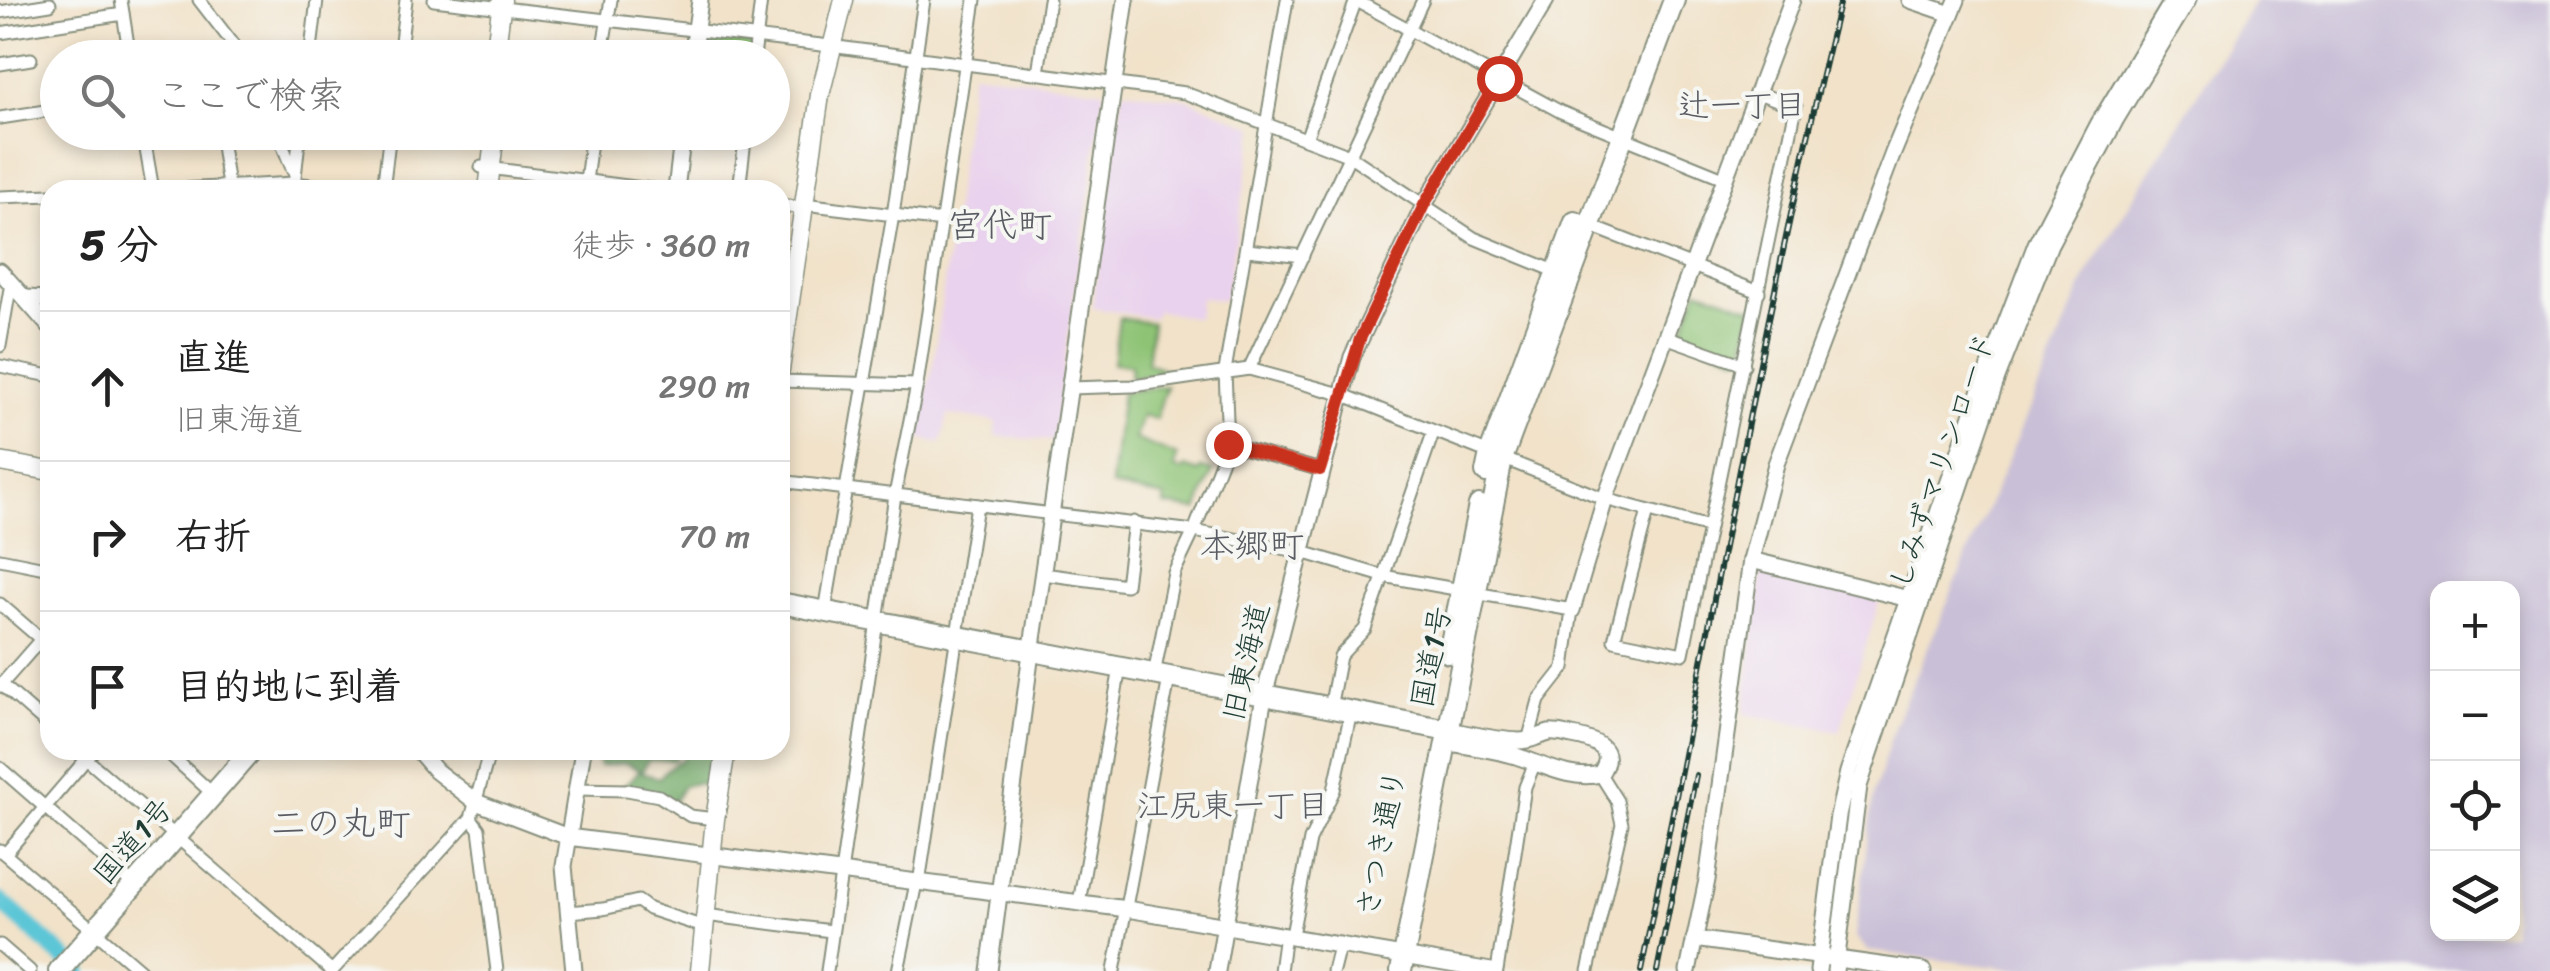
<!DOCTYPE html>
<html lang="ja">
<meta charset="utf-8">
<style>
:root{--surface:#fff;--page:#f2f2f2;--text:#222;--muted:#767676;--line:#e0e0e0}
body{margin:0;font-family:Sriracha,"Klee One",sans-serif;background:var(--page);color:var(--text)}
.controls{position:absolute;right:30px;bottom:30px;display:grid;overflow:hidden;border-radius:20px;box-shadow:0 5px 15px #0003}
.controls button{width:90px;height:90px;display:grid;place-items:center;padding:0;border:0;border-bottom:2px solid var(--line);background:var(--surface);color:var(--text);font:50px sans-serif}
.stop{position:absolute;width:30px;height:30px;margin:-22px;border:8px solid #c8321e;border-radius:50%;background:#fff}
.stop.end{background:#c8321e;border-color:#fff;box-shadow:0 2px 10px #0008}
.list{margin:0;padding:0;list-style:none}
h2{display:flex;justify-content:space-between;align-items:center;height:130px;margin:0;padding:0 40px;font-size:42px}
h2 small{font-size:32px;font-weight:400;color:var(--muted)}
.list li{display:grid;grid-template-columns:65px 1fr auto;gap:30px;align-items:center;box-sizing:border-box;height:150px;padding:0 40px;border-top:2px solid var(--line)}
.list b{display:block;font-size:38px;white-space:nowrap}
.list p{margin:0;font-size:32px;white-space:nowrap;color:var(--muted)}
.list em{font-size:32px;font-style:normal;color:var(--muted)}
.icon{flex:none;width:55px;height:55px;fill:none;stroke:currentColor;stroke-width:2;stroke-linecap:round;stroke-linejoin:round}
.map{position:relative;flex:none;width:2550px;height:971px;overflow:hidden}
.search{position:absolute;background:var(--surface);box-shadow:0 5px 15px #0003;left:40px;top:40px;width:750px;height:110px;display:flex;align-items:center;gap:25px;box-sizing:border-box;padding:0 35px;border-radius:55px;color:var(--muted);font-size:38px}
.panel{position:absolute;background:var(--surface);box-shadow:0 5px 15px #0003;left:40px;top:180px;width:750px;height:580px;border-radius:30px}
.map>svg:first-child{display:block}
.built{fill:#e9d2ed}
.industrial{fill:#c9bfd7;fill-rule:evenodd}
.green{fill:#8ec375;stroke:#568054;stroke-width:2.5}
.forest{fill:#72a966;stroke:#48734d;stroke-width:2.5}
.lines{fill:none;stroke-linecap:round;stroke-linejoin:round}
.river{stroke:#5cc6d7;stroke-width:18}
.street-casing{stroke:#88907e;stroke-width:15}
.secondary-casing{stroke:#88907e;stroke-width:19}
.primary-casing{stroke:#88907e;stroke-width:21}
.highway-casing{stroke:#88907e;stroke-width:24}
.street{stroke:#fff;stroke-width:11}
.secondary{stroke:#fff;stroke-width:15}
.primary{stroke:#fff;stroke-width:18}
.highway{stroke:#fff;stroke-width:20}
.rail-casing{stroke:#1f3d34;stroke-width:6}
.rail{stroke:#f6f6f2;stroke-width:2.5;stroke-dasharray:8;stroke-linecap:butt}
.route{stroke:#c8321e;stroke-width:12}
.labels{text-anchor:middle;dominant-baseline:central;stroke-width:8;stroke-linejoin:round;paint-order:stroke}
.street-label{font-size:30px;fill:#1f3d34;stroke:#f6f6f2}
.neighbourhood-label{font-size:32px;fill:#595c63;stroke:#f6f6f2}
.quarter-label{font-size:35px;fill:#595c63;stroke:#f6f6f2}
</style>
<div class="map">
<svg width="2550" height="971" viewBox="0 0 2550 971">
<rect width="100%" height="100%" fill="#f6f6f2"/>
<filter id="ink" filterUnits="userSpaceOnUse"><feTurbulence type="fractalNoise" baseFrequency=".01" numOctaves="2"/><feDisplacementMap in="SourceGraphic" scale="20" xChannelSelector="R" yChannelSelector="G"/><feConvolveMatrix kernelMatrix="1 2 1 2 8 2 1 2 1" color-interpolation-filters="sRGB"/></filter>
<filter id="wash" filterUnits="userSpaceOnUse"><feTurbulence type="fractalNoise" baseFrequency=".0048" numOctaves="4" result="noise"/><feDisplacementMap in="SourceGraphic" scale="40" xChannelSelector="R" yChannelSelector="G"/><feGaussianBlur stdDeviation="2.25" result="paint"/><feColorMatrix in="noise" values="0 0 0 0 0 0 0 0 0 0 0 0 0 0 0 0 0 1.4 0 .05"/><feComposite in="paint" operator="in"/></filter>
<g filter="url(#wash)">
<rect width="100%" height="100%" fill="#f1e2c9"/>
<g class="built">
<polygon points="972,72 1104,90 1053,441 995,436 997,422 948,415 941,443 916,437 933,367"/>
<polygon points="1123,90 1187,99 1255,127 1225,300 1200,298 1197,318 1157,311 1153,318 1092,308"/>
<polygon points="1768,567 1874,594 1879,602 1840,731 1744,714 1761,571"/>
</g>
<path class="industrial" d="M 2255,0 L 2550,0 L 2550,971 L 2029,971 L 1868,951 L 1855,936 L 1873,797 L 1894,727 L 2088,272 ZM 2438,588 L 2512,588 L 2512,934 L 2438,934 Z"/>
<g class="green">
<polygon points="702,38 753,44 752,57 700,58"/>
<polygon points="1698,289 1753,308 1743,355 1738,357 1681,336"/>
<polygon points="1119,318 1152,323 1147,363 1171,372 1130,378 1131,365 1113,363"/>
<polygon points="1166,386 1156,419 1142,415 1135,439 1177,456 1174,468 1183,471 1185,467 1199,472 1201,468 1213,471 1197,510 1165,505 1165,497 1111,486 1122,392"/>
</g>
<polygon class="forest" points="595,750 675,750 676,758 673,760 648,760 642,772 659,778 666,770 682,759 685,750 719,750 709,786 696,783 683,786 674,802 624,786 640,770 625,763 600,766"/>
<g class="lines">
<polyline class="river" points="0,901 79,971"/>
</g>
</g>
<g filter="url(#ink)">
<g class="lines">
<defs>
<g id="street">
<polyline points="121,0 130,58"/>
<polyline points="199,0 244,58"/>
<polyline points="434,0 830,46 1185,93 1350,156 1474,238 1560,273"/>
<polyline points="1355,0 1561,112 1726,179"/>
<polyline points="0,12 50,4"/>
<polyline points="0,33 123,14"/>
<polyline points="310,58 317,0"/>
<polyline points="399,58 406,0"/>
<polyline points="601,58 611,0"/>
<polyline points="754,58 761,0"/>
<polyline points="0,64 31,59"/>
<polyline points="1038,73 1049,0"/>
<polyline points="0,118 58,109"/>
<polyline points="143,132 153,190"/>
<polyline points="220,132 228,186"/>
<polyline points="277,132 293,171"/>
<polyline points="1306,139 1356,0"/>
<polyline points="481,167 658,190"/>
<polyline points="294,186 300,132"/>
<polyline points="160,190 294,183 354,190"/>
<polyline points="383,190 390,132"/>
<polyline points="585,190 592,132"/>
<polyline points="739,190 746,132"/>
<polyline points="0,197 50,195"/>
<polyline points="804,204 943,221"/>
<polyline points="780,205 804,208"/>
<polyline points="1588,225 1759,292"/>
<polyline points="1247,250 1303,256"/>
<polyline points="1665,337 1744,365"/>
<polyline points="0,346 11,283"/>
<polyline points="0,366 50,376"/>
<polyline points="1249,369 1423,0"/>
<polyline points="780,381 917,385"/>
<polyline points="1070,388 1133,386 1249,369 1341,394 1605,499 1709,527"/>
<polyline points="1228,444 1321,470"/>
<polyline points="780,481 1194,531 1302,552 1383,576 1461,590"/>
<polyline points="1648,511 1614,640 1683,654 1796,107 1758,93"/>
<polyline points="0,559 50,569"/>
<polyline points="1043,574 1126,585 1134,522"/>
<polyline points="1475,593 1572,610 1564,668 1539,700 1528,741"/>
<polyline points="0,604 50,647"/>
<polyline points="825,611 893,215 924,0"/>
<polyline points="1154,675 1174,573 1194,531 1228,444 1225,371 1287,0"/>
<polyline points="0,683 50,727"/>
<polyline points="0,686 50,629"/>
<polyline points="1330,708 1340,656 1365,629 1433,433"/>
<polyline points="76,750 332,971 471,818 490,750"/>
<polyline points="165,750 213,794"/>
<polyline points="0,768 134,885"/>
<polyline points="576,789 627,790 659,796 690,816 715,819"/>
<polyline points="471,818 479,829 497,971"/>
<polyline points="0,850 141,971"/>
<polyline points="5,854 94,750"/>
<polyline points="919,883 977,505"/>
<polyline points="1079,903 1120,668"/>
<polyline points="568,912 603,909 638,901 649,909 704,927"/>
<polyline points="705,915 831,931"/>
<polyline points="1292,935 1310,840 1334,790 1351,712"/>
<polyline points="0,945 30,971"/>
<polyline points="827,971 895,495 917,385 975,0"/>
<polyline points="898,971 916,883"/>
<polyline points="1114,971 1169,678"/>
<polyline points="1280,971 1285,934"/>
<polyline points="1333,971 1340,943"/>
<polyline points="1497,971 1525,787 1534,765"/>
<polyline points="1588,971 1622,824 1617,801 1600,774"/>
</g>
<g id="secondary">
<polyline points="1910,0 1951,14"/>
<polyline points="692,58 700,0"/>
<polyline points="676,190 683,132"/>
<polyline points="0,271 50,327"/>
<polyline points="25,298 50,299"/>
<polyline points="1751,560 1909,599"/>
<polyline points="1572,610 1605,499 1792,0"/>
<path d="M 1446,742 C 1469,747 1493,749 1516,756 C 1542,764 1571,781 1600,774 C 1618,749 1595,740 1572,736 C 1566,735 1556,732 1549,733 C 1538,736 1531,741 1519,741 C 1495,740 1471,734 1448,730"/>
<polyline points="418,750 436,771 476,802 568,837 1127,909 1491,971"/>
<polyline points="1694,939 1923,971"/>
<polyline points="574,971 564,866 583,750"/>
<polyline points="989,971 1030,660 1126,0"/>
<polyline points="1217,971 1264,696 1352,357 1424,205 1546,0"/>
<polyline points="1688,971 1707,880 1751,560 1776,464 1893,153 1957,0"/>
<polyline points="1818,971 1838,816 1848,772 1986,375 2036,244 2099,123 2173,0"/>
<polyline points="1835,971 1859,786 1997,378 2050,244 2116,119 2188,0"/>
</g>
<g id="primary">
<polyline points="495,58 502,0"/>
<polyline points="488,190 495,132"/>
<polyline points="780,370 820,95 844,0"/>
<polyline points="0,462 50,471"/>
<polyline points="700,971 715,819 726,750"/>
</g>
<g id="highway">
<polyline points="1486,472 1490,453 1575,222"/>
<polyline points="780,603 1448,730"/>
<polyline points="1449,653 1479,505"/>
<polyline points="59,971 252,750"/>
<polyline points="1401,971 1502,459 1674,0"/>
</g>
</defs>
<use href="#street" class="street-casing"/>
<use href="#secondary" class="secondary-casing"/>
<use href="#primary" class="primary-casing"/>
<use href="#highway" class="highway-casing"/>
<use href="#street" class="street"/>
<use href="#secondary" class="secondary"/>
<use href="#primary" class="primary"/>
<use href="#highway" class="highway"/>
<defs>
<g id="rail">
<path d="M 1641,971 C 1708,648 1761,321 1840,0"/>
<polyline points="1657,971 1696,775"/>
</g>
</defs>
<use href="#rail" class="rail-casing"/>
<use href="#rail" class="rail"/>
</g>
</g>
<g class="lines" filter="url(#ink)">
<polyline class="route" points="1228,444 1320,470 1360,339 1424,205 1499,78"/>
</g>
<g class="labels">
<g class="street-label">
<text transform="translate(1942 461) rotate(-71)">しみずマリンロード</text>
<text transform="translate(1431 657) rotate(-79)">国道1号</text>
<text transform="translate(1246 662) rotate(-77)">旧東海道</text>
<text transform="translate(133 841) rotate(-49)">国道1号</text>
<text transform="translate(1381 843) rotate(-79)">さつき通り</text>
</g>
<g class="neighbourhood-label">
<text x="1742" y="105">辻一丁目</text>
<text x="1233" y="805">江尻東一丁目</text>
</g>
<g class="quarter-label">
<text x="1000" y="225">宮代町</text>
<text x="1252" y="545">本郷町</text>
<text x="341" y="823">二の丸町</text>
</g>
</g>
</svg>
<div class="controls">
<button>+</button>
<button>−</button>
<button><svg class="icon" aria-label="locate" viewBox="0 0 24 24"><circle cx="12" cy="12" r="6"/><path d="M12 2v4M12 18v4M2 12h4M18 12h4"/></svg></button>
<button><svg class="icon" aria-label="layers" viewBox="0 0 24 24"><path d="M12 4l9 5-9 5-9-5zM3 14l9 5 9-5"/></svg></button>
</div>
<div class="stop" style="left:1499px;top:78px"></div>
<div class="stop end" style="left:1228px;top:444px"></div>
<div class="search"><svg class="icon" aria-label="search" viewBox="0 0 24 24"><circle cx="10" cy="10" r="6"/><path d="M15 15l6 6"/></svg>ここで検索</div>
<section class="panel">
<h2>5 分<small>徒歩 · 360 m</small></h2>
<ul class="list">
<li><svg class="icon" aria-label="ahead" viewBox="0 0 24 24"><path d="M12 20V5M6 11l6-6 6 6"/></svg><div><b>直進</b><p>旧東海道</p></div><em>290 m</em></li>
<li><svg class="icon" aria-label="right" viewBox="0 0 24 24"><path d="M7 20v-9h11M14 6l5 5-5 5"/></svg><div><b>右折</b></div><em>70 m</em></li>
<li><svg class="icon" aria-label="arrive" viewBox="0 0 24 24"><path d="M6 21V4h12l-3 4 3 4H6"/></svg><div><b>目的地に到着</b></div></li>
</ul>
</section>
</div>
